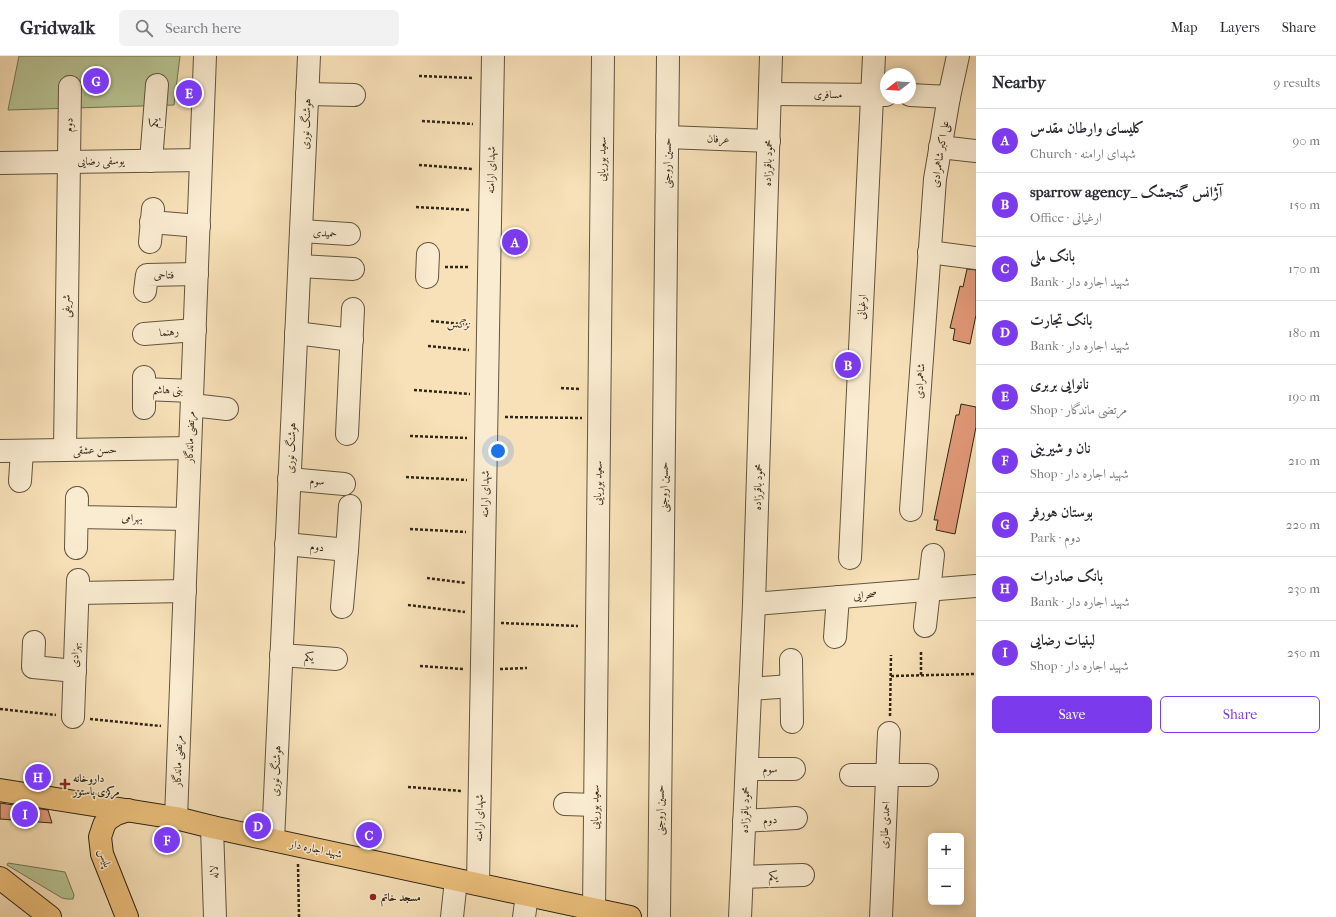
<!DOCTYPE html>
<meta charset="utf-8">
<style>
:root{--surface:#fff;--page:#f2f2f3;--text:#2b2b33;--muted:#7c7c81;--line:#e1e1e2;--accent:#7c3aed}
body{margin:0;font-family:"IM FELL French Canon",Amiri,serif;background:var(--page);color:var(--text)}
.controls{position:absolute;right:12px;bottom:12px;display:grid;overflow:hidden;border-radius:6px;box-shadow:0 2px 10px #0003}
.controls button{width:36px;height:36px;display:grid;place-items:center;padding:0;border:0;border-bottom:1px solid var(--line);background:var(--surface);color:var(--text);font:20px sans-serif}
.compass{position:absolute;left:880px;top:12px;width:36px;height:36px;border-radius:50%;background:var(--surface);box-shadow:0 2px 10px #0003;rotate:253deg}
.you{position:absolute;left:498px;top:395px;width:14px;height:14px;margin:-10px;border:3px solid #fff;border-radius:50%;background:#1a73e8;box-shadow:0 0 0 6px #1a73e833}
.badge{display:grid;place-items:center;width:26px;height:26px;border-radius:50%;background:var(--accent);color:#fff;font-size:13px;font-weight:700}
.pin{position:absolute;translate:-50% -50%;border:2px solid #fff;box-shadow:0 1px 4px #0006}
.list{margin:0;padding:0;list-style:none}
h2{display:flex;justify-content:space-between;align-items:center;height:52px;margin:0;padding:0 16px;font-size:17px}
h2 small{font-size:13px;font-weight:400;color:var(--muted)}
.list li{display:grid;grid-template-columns:26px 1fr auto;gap:12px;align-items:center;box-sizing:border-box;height:64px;padding:0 16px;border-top:1px solid var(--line)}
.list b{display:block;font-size:15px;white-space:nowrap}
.list p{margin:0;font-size:13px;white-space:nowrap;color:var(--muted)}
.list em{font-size:13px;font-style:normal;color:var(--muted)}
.actions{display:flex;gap:8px;padding:12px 16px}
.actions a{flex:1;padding:9px 0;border:1px solid var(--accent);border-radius:6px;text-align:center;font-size:14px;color:var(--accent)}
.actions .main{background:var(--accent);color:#fff}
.icon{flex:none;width:22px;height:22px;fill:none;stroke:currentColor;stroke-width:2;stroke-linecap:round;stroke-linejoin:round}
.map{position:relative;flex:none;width:976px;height:861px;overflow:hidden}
header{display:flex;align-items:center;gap:24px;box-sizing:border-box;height:56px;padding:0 20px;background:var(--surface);border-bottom:1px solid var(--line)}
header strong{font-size:19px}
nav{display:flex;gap:22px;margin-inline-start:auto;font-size:14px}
.search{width:280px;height:36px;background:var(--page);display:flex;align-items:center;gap:10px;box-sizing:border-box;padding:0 14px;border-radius:6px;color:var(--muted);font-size:15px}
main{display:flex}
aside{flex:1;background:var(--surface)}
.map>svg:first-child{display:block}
.green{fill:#b8c493;stroke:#747555}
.building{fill:#e39b7a;stroke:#302617}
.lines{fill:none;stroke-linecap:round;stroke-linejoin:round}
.minor-casing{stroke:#62553f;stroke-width:24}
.major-casing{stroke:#302617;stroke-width:24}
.path{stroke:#302617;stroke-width:2.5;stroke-dasharray:3 2;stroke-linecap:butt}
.minor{stroke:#faecd1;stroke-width:22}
.major{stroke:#ecc07c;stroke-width:22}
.poi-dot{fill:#8f2418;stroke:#faecd1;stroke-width:1.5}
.labels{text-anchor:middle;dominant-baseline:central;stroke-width:3;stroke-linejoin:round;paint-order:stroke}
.street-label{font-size:11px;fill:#302617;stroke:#faecd1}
.poi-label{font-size:11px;font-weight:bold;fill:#302617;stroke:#faecd1;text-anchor:start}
</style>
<header>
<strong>Gridwalk</strong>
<div class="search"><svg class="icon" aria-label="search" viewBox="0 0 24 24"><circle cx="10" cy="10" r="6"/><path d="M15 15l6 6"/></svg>Search here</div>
<nav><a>Map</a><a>Layers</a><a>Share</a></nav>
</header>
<main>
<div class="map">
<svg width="976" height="861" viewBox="0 0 976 861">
<rect width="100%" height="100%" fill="#f8e1b8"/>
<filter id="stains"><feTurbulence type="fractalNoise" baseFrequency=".005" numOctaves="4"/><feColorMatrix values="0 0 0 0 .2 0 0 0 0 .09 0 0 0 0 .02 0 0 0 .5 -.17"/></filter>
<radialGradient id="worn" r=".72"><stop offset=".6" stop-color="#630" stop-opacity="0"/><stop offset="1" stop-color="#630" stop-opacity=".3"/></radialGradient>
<g class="green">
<polygon points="19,0 180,0 174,49 8,54"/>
<polygon points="8,807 65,816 74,839 73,843 67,843 62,842 7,809"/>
</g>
<g class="building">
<polygon points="967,213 976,214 976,259 970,288 953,284 955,273 950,272 960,230 963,231"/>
<polygon points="961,348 976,351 976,371 955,478 936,474 938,464 934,464 956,359 959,359"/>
<polygon points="0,747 48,754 52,767 0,763"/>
</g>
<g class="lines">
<defs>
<g id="minor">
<polyline points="307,38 354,39"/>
<polyline points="770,38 886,39"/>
<polyline points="910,39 949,41"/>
<polyline points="667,81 769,85"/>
<polyline points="940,91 976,95"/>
<polyline points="151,105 157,29"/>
<polyline points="0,107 201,104"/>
<polyline points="151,166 199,170"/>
<polyline points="301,175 349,178"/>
<polyline points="150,186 153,153"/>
<polyline points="929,196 976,202"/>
<polyline points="300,210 353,213"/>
<polyline points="427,221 428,198"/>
<polyline points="145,235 147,219 197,218"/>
<polyline points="296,277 352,284"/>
<polyline points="144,278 195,274"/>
<polyline points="144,321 144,352"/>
<polyline points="144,333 192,335"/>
<polyline points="192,349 227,353"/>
<polyline points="347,378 353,253"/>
<polyline points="65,394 70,31"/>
<polyline points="0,395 190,392"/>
<polyline points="289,423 344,428"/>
<polyline points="20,425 22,395"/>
<polyline points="911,454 935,123 949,41 958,0"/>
<polyline points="77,461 187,463"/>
<polyline points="286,488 347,494 342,551"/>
<polyline points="76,492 77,442"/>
<polyline points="347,494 350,450"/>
<polyline points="850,502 874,0"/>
<polyline points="78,537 185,535"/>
<polyline points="754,548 976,530"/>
<polyline points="925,570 933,499"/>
<polyline points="835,581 838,541"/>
<polyline points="34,586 33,611 75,615"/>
<polyline points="281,599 336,603"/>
<polyline points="791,604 792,666"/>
<polyline points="750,633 791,630"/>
<polyline points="73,661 78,524"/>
<polyline points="747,713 794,713"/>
<polyline points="851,719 927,719"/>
<polyline points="565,748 595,749"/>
<polyline points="176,762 205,0"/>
<polyline points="744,765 796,762"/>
<polyline points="212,771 215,861"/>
<polyline points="273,784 309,0"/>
<polyline points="742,821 803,819"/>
<polyline points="478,828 493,0"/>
<polyline points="594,854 603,0"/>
<polyline points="452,861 456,824"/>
<polyline points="524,861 527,839"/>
<polyline points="659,861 668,0"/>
<polyline points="740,861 754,548 771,0"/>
<polyline points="881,861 889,677"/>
</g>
<g id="major">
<polyline points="0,734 176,762 212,771 630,861"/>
<polyline points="0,822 50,861"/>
<polyline points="127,861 102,798 100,781 104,769 107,764 116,758 128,754"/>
</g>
</defs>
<use href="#minor" class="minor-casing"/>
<use href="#major" class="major-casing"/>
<g class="path">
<polyline points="419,20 474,22"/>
<polyline points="422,65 473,68"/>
<polyline points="419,109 473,113"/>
<polyline points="416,151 471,154"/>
<polyline points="445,211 470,211"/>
<polyline points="431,265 470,269"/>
<polyline points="428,290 469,294"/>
<polyline points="561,332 580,333"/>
<polyline points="414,334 470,338"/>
<polyline points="505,361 582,362"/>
<polyline points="410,380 467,382"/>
<polyline points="406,421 467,424"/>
<polyline points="410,473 466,476"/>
<polyline points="427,522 466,527"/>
<polyline points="408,549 465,556"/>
<polyline points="501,567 578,570"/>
<polyline points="921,596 921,619"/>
<polyline points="420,610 463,613"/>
<polyline points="500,613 527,612"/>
<polyline points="891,620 976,618"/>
<polyline points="0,653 56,659"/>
<polyline points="890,660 891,599"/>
<polyline points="90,663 161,670"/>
<polyline points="408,731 462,735"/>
<polyline points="298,808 299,861"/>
</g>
<use href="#minor" class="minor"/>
<use href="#major" class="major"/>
</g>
<g class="poi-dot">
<path d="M63 722h4v4h4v4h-4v4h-4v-4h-4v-4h4z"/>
<circle cx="373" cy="841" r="4"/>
</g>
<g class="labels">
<g class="street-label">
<text x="828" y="38">مسافری</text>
<text transform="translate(154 67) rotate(-86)">یکم</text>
<text transform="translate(306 68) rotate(-87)">هوشنگ نوری</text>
<text transform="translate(69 69) rotate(-89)">دوم</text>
<text transform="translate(718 83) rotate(2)">عرفان</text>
<text transform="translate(940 98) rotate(-81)">علی اکبر شاهمرادی</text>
<text transform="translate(602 103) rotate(-89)">سعید بوریایی</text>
<text transform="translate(101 105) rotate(-1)">یوسفی رضایی</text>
<text transform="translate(667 107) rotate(-89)">حسین اروجنی</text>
<text transform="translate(768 107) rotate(-88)">محمود باقرزاده</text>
<text transform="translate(491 114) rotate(-89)">شهدای ارامنه</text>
<text transform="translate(325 177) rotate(4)">حمیدی</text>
<text transform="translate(164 219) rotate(-1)">فتاحی</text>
<text transform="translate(66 250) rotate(-89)">شریفی</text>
<text transform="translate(862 251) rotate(-87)">ارغیانی</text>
<text transform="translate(459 268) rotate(6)">نرگس</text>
<text transform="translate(169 276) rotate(-5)">رهنما</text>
<text transform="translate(920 325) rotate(-86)">شاهمرادی</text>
<text transform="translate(168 334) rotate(2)">بنی هاشم</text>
<text transform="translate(190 381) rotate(-88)">مرتضی ماندگار</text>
<text transform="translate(291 392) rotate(-87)">هوشنگ نوری</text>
<text transform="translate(95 394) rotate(-1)">حسن عشقی</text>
<text transform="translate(317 425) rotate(5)">سوم</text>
<text transform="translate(598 427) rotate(-89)">سعید بوریایی</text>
<text transform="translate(664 431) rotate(-89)">حسین اروجنی</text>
<text transform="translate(758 431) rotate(-88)">محمود باقرزاده</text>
<text transform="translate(485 438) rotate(-89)">شهدای ارامنه</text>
<text transform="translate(132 462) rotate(1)">بهرامی</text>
<text transform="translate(317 491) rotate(6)">دوم</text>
<text transform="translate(865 539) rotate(-5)">صحرایی</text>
<text transform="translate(75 599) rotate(-88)">بهزادی</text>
<text transform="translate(309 601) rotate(4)">یکم</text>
<text transform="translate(178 705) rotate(-88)">مرتضی ماندگار</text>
<text transform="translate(770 713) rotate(-1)">سوم</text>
<text transform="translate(276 715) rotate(-87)">هوشنگ نوری</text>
<text transform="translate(595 751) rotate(-89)">سعید بوریایی</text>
<text transform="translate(660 754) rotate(-89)">حسین اروجنی</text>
<text transform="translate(745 754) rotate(-88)">محمود باقرزاده</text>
<text transform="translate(479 762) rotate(-89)">شهدای ارامنه</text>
<text transform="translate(770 764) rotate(-4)">دوم</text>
<text transform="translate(885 769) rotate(-87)">احمدی طاری</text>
<text transform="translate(316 793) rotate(12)">شهید اجاره دار</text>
<text transform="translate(105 802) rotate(72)">پلیس</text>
<text transform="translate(214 816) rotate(-92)">لاله</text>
<text transform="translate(773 820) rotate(-2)">یکم</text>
</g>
<g class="poi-label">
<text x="73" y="722">داروخانه<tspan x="73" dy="13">مرکزی پاستور</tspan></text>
<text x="381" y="841">مسجد خاتم</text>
</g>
</g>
<rect width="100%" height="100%" filter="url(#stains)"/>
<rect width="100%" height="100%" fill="url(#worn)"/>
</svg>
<div class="controls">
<button>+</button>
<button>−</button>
</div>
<svg class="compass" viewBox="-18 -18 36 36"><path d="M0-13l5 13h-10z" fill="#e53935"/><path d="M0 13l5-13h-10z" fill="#7c7c81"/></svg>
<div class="you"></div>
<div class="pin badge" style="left:515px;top:186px">A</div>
<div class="pin badge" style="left:848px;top:309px">B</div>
<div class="pin badge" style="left:369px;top:779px">C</div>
<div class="pin badge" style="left:258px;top:770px">D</div>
<div class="pin badge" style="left:189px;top:37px">E</div>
<div class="pin badge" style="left:167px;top:784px">F</div>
<div class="pin badge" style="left:96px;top:25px">G</div>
<div class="pin badge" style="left:38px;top:721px">H</div>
<div class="pin badge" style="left:25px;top:758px">I</div>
</div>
<aside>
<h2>Nearby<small>9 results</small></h2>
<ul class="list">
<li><span class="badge">A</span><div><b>کلیسای وارطان مقدس</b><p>Church · شهدای ارامنه</p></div><em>90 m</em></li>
<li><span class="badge">B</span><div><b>sparrow agency_ آژانس گنجشک</b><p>Office · ارغیانی</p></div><em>150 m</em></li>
<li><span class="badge">C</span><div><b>بانک ملی</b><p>Bank · شهید اجاره دار</p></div><em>170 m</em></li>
<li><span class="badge">D</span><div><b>بانک تجارت</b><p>Bank · شهید اجاره دار</p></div><em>180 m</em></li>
<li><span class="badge">E</span><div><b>نانوایی بربری</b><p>Shop · مرتضی ماندگار</p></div><em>190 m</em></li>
<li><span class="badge">F</span><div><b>نان و شیرینی</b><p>Shop · شهید اجاره دار</p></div><em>210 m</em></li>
<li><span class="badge">G</span><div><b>بوستان هورفر</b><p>Park · دوم</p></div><em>220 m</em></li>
<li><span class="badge">H</span><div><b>بانک صادرات</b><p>Bank · شهید اجاره دار</p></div><em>230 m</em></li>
<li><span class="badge">I</span><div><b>لبنیات رضایی</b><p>Shop · شهید اجاره دار</p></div><em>250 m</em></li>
</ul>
<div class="actions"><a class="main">Save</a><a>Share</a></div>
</aside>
</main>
